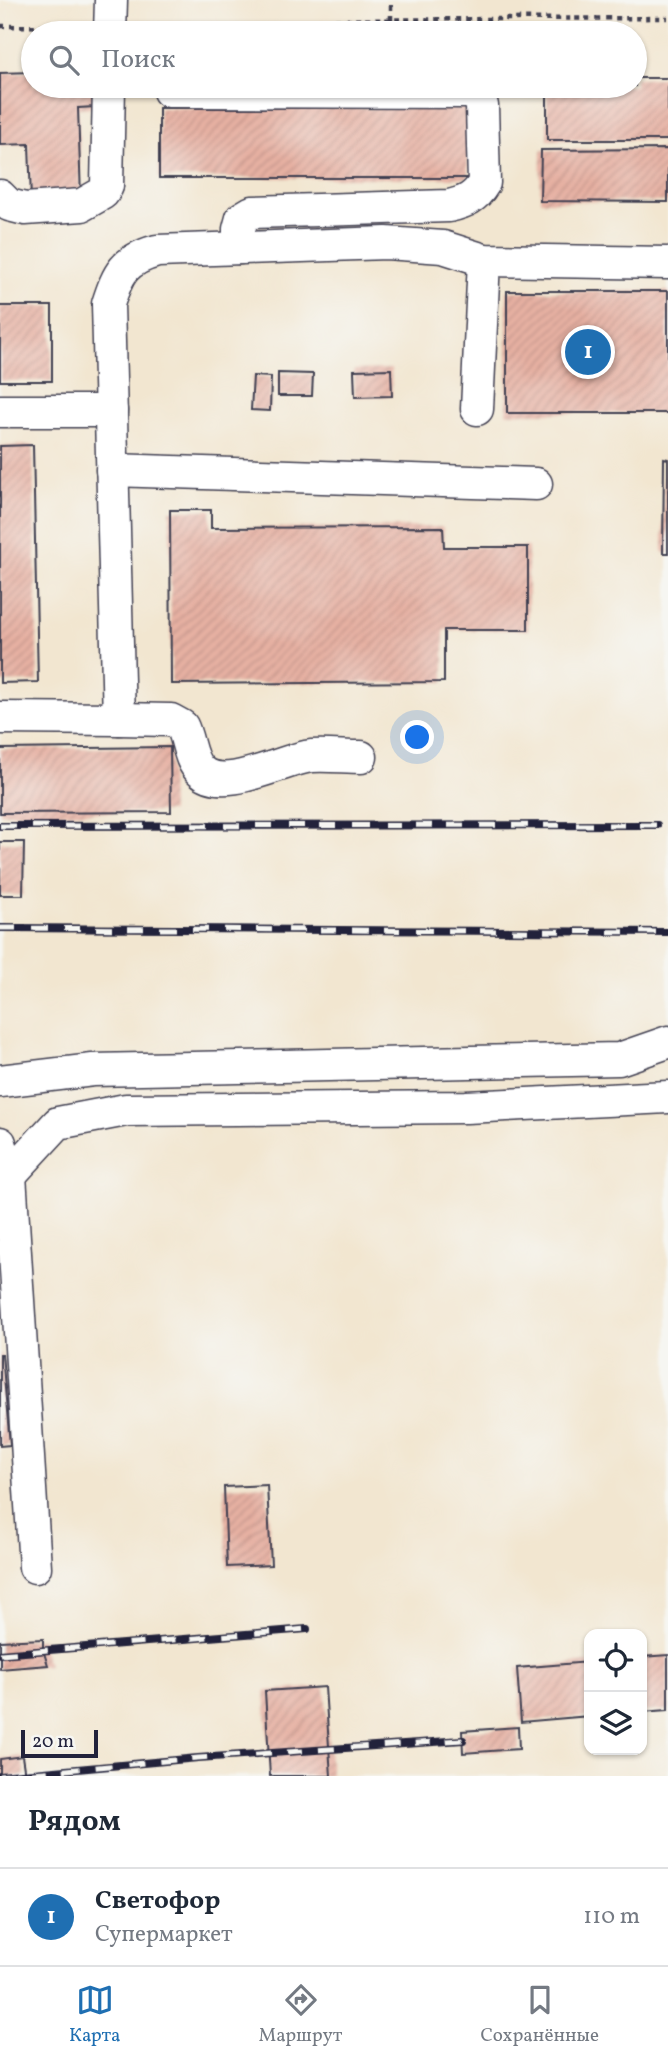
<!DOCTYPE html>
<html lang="ru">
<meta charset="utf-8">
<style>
:root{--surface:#fff;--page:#f2f2f3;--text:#1f2937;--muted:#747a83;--line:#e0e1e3;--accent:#1f6fb2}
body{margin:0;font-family:Vollkorn,serif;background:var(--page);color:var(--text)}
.controls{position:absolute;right:21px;bottom:21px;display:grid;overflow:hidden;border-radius:14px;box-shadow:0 2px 5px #0004}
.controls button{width:63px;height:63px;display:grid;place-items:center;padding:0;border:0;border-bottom:2px solid var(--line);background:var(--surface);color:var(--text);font:35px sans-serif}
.scale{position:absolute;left:21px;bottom:18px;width:77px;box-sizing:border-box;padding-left:7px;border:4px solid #22223b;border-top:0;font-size:19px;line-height:24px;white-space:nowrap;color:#22223b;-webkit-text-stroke:5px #f6f6f2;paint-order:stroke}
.you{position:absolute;left:418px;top:738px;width:24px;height:24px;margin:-18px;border:5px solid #fff;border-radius:50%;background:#1a73e8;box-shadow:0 0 0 10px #1a73e833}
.badge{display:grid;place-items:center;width:46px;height:46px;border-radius:50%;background:var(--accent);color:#fff;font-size:23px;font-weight:700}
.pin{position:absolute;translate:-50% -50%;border:4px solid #fff;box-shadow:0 2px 7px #0006}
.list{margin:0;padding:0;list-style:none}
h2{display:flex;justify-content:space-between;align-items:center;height:91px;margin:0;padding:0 28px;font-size:30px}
h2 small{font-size:23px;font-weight:400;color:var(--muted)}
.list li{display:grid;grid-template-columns:46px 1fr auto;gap:21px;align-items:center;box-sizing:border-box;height:98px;padding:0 28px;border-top:2px solid var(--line)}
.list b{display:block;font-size:26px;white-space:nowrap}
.list p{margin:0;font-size:23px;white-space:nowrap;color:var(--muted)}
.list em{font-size:23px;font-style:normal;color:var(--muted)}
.icon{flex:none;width:38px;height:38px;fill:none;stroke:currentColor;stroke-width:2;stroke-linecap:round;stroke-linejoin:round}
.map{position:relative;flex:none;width:668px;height:1776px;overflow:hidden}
.search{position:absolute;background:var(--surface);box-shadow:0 2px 5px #0004;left:21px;right:21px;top:21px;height:77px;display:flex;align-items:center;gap:18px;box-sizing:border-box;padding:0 24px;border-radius:38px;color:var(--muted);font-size:26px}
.sheet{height:189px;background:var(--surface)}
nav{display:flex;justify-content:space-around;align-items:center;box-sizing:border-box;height:98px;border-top:2px solid var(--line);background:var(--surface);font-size:19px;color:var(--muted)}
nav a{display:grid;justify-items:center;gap:4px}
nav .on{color:var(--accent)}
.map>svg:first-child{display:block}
.building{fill:url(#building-hatch)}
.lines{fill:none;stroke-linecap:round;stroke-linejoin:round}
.minor-casing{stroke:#413f51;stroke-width:35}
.path{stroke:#413f51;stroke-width:4.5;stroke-dasharray:5 5;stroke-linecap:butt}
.minor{stroke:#fff;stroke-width:32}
.rail-casing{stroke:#22223b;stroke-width:8}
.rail{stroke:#f6f6f2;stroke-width:5;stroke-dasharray:16;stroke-linecap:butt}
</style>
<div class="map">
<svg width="668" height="1776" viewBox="0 0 668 1776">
<defs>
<pattern id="building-hatch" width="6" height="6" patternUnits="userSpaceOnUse" patternTransform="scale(1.75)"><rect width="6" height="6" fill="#e6b0a2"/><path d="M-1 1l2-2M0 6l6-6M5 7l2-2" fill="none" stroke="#c5978c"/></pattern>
</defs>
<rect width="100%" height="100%" fill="#f6f6f2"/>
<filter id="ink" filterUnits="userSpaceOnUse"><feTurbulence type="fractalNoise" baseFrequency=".0143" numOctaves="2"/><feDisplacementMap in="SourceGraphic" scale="14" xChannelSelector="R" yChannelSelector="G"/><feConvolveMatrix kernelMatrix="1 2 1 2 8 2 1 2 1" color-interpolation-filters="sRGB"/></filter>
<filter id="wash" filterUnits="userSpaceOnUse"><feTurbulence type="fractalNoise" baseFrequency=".00686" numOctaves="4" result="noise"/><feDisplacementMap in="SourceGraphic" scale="28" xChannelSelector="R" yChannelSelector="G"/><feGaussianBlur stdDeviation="1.57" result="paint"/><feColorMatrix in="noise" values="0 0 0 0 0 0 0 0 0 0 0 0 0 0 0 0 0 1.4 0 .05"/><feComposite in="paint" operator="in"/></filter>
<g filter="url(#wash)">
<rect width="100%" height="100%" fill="#f2e6d0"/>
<g id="blocks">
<g class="building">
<polygon points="33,72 33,86 95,86 95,107 78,108 81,198 31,200 29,144 0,145 0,73"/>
<polygon points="635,78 668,78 668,140 547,140 547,86 635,86"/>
<polygon points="461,86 544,86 543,92 461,90"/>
<rect x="159" y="108" width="309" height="70"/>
<polygon points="668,149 668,202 540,201 541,150"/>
<rect x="507" y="291" width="161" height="122"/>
<rect x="0" y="306" width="52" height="75"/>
<polygon points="391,369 392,396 355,397 354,370"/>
<polygon points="278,373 313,374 312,396 278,396"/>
<polygon points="253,376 271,377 270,411 251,410"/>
<polygon points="33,445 38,682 0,683 0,446"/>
<polygon points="664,458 668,459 668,553 663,553"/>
<polygon points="170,510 211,510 211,528 443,527 444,547 528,547 528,630 444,630 444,682 171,684"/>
<polygon points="170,747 171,812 0,813 0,749"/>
<polygon points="0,842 24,842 23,895 0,895"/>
<polygon points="0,1354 2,1354 10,1445 0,1446"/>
<polygon points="267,1485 271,1565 227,1567 224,1487"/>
<polygon points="43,1639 43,1650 48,1665 0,1669 0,1641"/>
<polygon points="668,1655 668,1710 642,1712 642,1657"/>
<polygon points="589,1662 589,1716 521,1722 517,1668"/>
<polygon points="325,1687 331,1776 270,1776 265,1691"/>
<polygon points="518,1727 519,1749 463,1753 462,1731"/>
<polygon points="22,1756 25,1776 0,1776 0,1759"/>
</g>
</g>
</g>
<g filter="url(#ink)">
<use href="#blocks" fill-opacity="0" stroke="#413f51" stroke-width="2"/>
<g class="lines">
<defs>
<g id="minor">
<polyline points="110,33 111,0"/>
<path d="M 169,91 L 469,92 L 480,98 L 482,106 L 484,183 C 475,198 466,202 449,206 L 252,212 L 242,218 L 239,229 L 239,248"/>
<polyline points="0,196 9,205 25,209 82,205 103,193 107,186 109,86"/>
<polyline points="477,409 484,260"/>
<polyline points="0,411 111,411"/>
<polyline points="112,470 536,484"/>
<path d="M 0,718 L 119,719 L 108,304 C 118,273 124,260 157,251 L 386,243 L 443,247 L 484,260 L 668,263"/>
<path d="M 119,719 L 171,720 L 182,726 C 189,740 189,761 201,771 C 225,793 283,759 312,756 C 328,755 345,757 361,757"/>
<polyline points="0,1081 93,1070 619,1059 668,1042"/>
<polyline points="0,1143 10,1175 35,1567"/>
<polyline points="0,1172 10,1175 58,1123 126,1110 466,1107 668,1097"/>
</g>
</defs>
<use href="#minor" class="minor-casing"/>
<g class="path">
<polyline points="391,20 391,0"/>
<polyline points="0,26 83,27"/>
<polyline points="137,28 310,28 327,20 668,18"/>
</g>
<use href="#minor" class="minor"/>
<defs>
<g id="rail">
<polyline points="0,826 657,825"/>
<polyline points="0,928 668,932"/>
<polyline points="0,1654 307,1629"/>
<polyline points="0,1776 198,1758 463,1740"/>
</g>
</defs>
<use href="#rail" class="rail-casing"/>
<use href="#rail" class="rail"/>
</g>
</g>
</svg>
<div class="controls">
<button><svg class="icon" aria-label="locate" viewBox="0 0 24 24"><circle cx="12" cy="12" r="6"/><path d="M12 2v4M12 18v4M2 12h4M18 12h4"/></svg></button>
<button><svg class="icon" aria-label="layers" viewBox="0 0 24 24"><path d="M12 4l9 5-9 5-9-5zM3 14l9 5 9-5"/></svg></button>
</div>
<div class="scale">20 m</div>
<div class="you"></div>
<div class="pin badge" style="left:588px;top:352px">1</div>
<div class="search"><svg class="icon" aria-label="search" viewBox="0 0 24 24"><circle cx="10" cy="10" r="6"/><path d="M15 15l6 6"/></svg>Поиск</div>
</div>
<section class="sheet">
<h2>Рядом<small></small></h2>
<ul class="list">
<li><span class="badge">1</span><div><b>Светофор</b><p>Супермаркет</p></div><em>110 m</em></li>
</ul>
</section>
<nav>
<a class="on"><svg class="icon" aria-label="map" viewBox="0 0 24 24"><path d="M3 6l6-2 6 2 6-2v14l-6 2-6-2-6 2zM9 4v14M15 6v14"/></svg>Карта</a>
<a><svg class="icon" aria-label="directions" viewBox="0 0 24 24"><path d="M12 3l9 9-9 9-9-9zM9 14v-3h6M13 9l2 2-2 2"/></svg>Маршрут</a>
<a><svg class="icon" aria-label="saved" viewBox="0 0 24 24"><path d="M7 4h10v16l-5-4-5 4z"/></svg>Сохранённые</a>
</nav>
